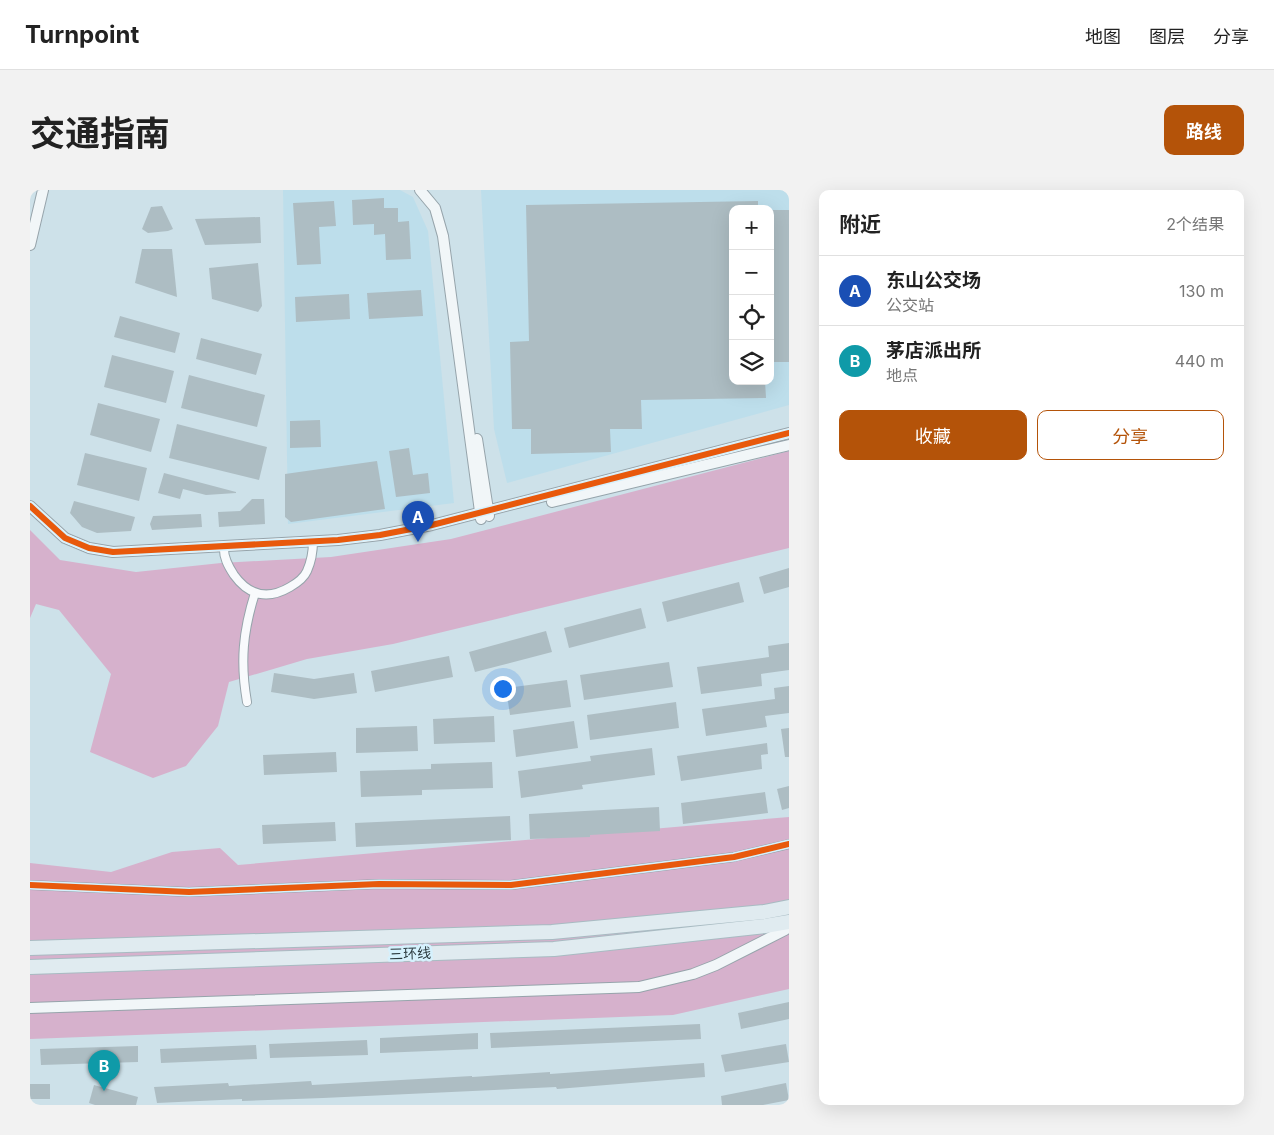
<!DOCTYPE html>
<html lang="zh">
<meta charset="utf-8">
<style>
:root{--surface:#fff;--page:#f2f2f2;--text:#222;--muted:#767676;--line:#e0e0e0;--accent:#b45309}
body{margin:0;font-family:Inter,"Noto Sans SC",sans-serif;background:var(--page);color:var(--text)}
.controls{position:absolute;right:15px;top:15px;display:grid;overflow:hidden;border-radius:10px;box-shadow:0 5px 20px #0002}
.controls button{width:45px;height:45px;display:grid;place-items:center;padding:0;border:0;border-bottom:1px solid var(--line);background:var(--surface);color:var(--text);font:25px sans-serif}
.you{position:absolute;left:472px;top:498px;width:18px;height:18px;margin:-12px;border:4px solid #fff;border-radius:50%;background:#1a73e8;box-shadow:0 0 0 8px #1a73e833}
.badge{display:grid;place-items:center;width:32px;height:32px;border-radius:50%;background:var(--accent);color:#fff;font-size:16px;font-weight:700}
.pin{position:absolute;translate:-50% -41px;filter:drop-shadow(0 1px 2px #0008)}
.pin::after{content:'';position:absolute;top:26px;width:18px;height:15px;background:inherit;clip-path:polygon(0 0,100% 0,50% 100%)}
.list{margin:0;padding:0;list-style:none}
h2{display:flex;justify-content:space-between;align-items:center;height:65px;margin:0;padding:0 20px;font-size:21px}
h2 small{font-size:16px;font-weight:400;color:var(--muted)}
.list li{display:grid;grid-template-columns:32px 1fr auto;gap:15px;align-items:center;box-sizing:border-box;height:70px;padding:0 20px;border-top:1px solid var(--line)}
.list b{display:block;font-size:19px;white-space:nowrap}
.list p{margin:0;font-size:16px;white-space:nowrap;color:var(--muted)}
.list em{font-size:16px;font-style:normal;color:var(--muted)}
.actions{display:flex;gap:10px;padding:15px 20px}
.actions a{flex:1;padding:11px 0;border:1px solid var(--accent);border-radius:10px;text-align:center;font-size:18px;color:var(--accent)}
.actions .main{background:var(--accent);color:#fff}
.icon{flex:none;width:28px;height:28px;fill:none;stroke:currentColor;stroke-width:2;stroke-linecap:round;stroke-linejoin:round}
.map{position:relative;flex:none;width:759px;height:915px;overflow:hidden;border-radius:10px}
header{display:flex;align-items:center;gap:30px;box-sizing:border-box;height:70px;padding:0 25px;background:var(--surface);border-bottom:1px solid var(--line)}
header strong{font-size:24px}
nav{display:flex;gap:28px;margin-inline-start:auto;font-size:18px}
.intro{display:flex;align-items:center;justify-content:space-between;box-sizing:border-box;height:120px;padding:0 30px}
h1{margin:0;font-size:35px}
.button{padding:12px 22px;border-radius:10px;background:var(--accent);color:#fff;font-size:18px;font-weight:700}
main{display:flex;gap:30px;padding:0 30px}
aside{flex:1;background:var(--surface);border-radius:10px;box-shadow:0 5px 20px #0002}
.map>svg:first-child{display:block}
.built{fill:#bddeeb;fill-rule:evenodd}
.forest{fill:#d6b1cc}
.building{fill:#adbdc3}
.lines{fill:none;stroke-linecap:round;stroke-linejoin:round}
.street-casing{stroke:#96a4ab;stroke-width:10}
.secondary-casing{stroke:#96a4ab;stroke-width:12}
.highway-casing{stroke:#a8bbc2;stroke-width:16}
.street{stroke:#f8fafc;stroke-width:8}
.secondary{stroke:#f1f6f8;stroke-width:10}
.highway{stroke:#e0ebf0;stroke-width:14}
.cycleway-casing{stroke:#d5f1fd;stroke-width:9}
.cycleway{stroke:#e8590c;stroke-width:6}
.labels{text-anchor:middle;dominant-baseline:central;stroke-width:5;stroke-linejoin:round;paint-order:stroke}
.street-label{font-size:14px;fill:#2b393e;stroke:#d5f1fd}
</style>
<header>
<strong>Turnpoint</strong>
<nav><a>地图</a><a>图层</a><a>分享</a></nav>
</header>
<div class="intro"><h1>交通指南</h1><a class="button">路线</a></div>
<main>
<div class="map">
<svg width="759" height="915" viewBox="0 0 759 915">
<rect width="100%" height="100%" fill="#cde1e9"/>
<g class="built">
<polygon points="253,0 370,0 383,7 398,41 424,313 258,334"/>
<path d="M 451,0 L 759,0 L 759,215 L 477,293 L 464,239 ZM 703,19 L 740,19 L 740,191 L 703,191 Z"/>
</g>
<g class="forest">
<polygon points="759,261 759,358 363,454 277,469 199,492 188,536 156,576 123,588 60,562 81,484 29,420 6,414 0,428 0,340 30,370 106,382 191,373 301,367 421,349"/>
<polygon points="759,627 759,799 643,825 0,849 0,673 81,682 142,662 190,658 208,675"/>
</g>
<g class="building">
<polygon points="354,8 354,18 368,18 368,32 379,31 381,69 356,70 355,44 344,45 344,34 323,35 322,10"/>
<polygon points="304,11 306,36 289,37 291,74 267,75 263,13"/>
<polygon points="728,11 728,19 703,19 703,191 735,191 736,208 611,210 612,239 580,239 581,262 501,264 501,239 482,239 480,152 499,151 496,15"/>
<polygon points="132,16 143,39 138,41 118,43 112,39 121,17"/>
<rect x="740" y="20" width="19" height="152"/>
<polygon points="230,27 231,53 175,55 165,29"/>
<polygon points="112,59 142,59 147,107 105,93"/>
<polygon points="228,73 232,116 228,122 182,109 179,78"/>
<polygon points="391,100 393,126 339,129 337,103"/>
<polygon points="319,104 320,129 266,132 265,107"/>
<polygon points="90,126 150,143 145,163 84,147"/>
<polygon points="171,148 232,164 226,185 166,169"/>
<polygon points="82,165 144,181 136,213 74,197"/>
<polygon points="159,185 235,205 227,237 151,218"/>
<polygon points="68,213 130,229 121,262 60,245"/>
<polygon points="290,230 291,257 260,258 260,231"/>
<polygon points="147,234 237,257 229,290 139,268"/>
<polygon points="379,258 383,285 398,283 400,303 366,307 359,261"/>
<polygon points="55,263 117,278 109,311 47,295"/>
<polygon points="347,271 355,319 261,332 255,327 255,284"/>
<polygon points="134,283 206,302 206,303 176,305 153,299 150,309 128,303"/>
<polygon points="222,309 234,309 235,334 189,337 188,322 210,321"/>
<polygon points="44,311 105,327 101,341 67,343 52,337 40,323"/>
<polygon points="171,324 172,337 122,340 120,334 123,326"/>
<polygon points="759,378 759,397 734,404 729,387"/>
<polygon points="709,392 714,412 637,432 632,412"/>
<polygon points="611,418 616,438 539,458 534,438"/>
<polygon points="516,441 522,462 445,482 439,462"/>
<polygon points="759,453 759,480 731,484 732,496 671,504 667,477 739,467 738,456"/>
<polygon points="419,466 423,487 345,502 341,481"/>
<polygon points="639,472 643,497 554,510 550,485"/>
<polygon points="244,483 284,489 324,483 327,503 284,509 241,502"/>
<polygon points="537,490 541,517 480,525 476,498"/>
<polygon points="759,496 759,523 735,526 737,537 676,546 672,519 745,509 744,498"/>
<polygon points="646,512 649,538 560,550 557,525"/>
<polygon points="464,526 465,552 404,554 403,529"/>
<polygon points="544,531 548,558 486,567 483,540"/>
<polygon points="387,536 388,561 326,563 326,538"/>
<polygon points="759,538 759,567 755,567 751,539"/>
<polygon points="737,553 738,564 731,565 732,579 651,591 647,566"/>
<polygon points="622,558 625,585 552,595 553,599 491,608 488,581 561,571 560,566"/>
<polygon points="306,562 307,582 234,585 233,565"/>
<polygon points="462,572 463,598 392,600 392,605 331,607 330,581 401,579 401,574"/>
<polygon points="759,596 759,618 752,620 747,599"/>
<polygon points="735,602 738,623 653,634 651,613"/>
<polygon points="629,617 630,641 560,645 560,647 500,649 499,624"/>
<polygon points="480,626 481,650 326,657 325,633"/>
<polygon points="305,632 306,651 233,654 232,635"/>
<polygon points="759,812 759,829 711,839 708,823"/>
<polygon points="670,834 671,849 461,858 460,843"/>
<polygon points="448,843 448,859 350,863 350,848"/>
<polygon points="337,850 338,865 240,868 239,854"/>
<polygon points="756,854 759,872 695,882 691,865"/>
<polygon points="226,855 227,869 131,873 130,859"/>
<polygon points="108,856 108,872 11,875 10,859"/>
<polygon points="674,873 675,887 527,899 526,897 293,908 212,911 212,909 127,913 124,897 198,893 199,896 281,891 282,895 442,886 442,887 520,882 520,884"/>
<polygon points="756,893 759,910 733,915 692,915 691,906"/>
<rect x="0" y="894" width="20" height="15"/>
<polygon points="64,895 108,907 106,915 65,915 59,913"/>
</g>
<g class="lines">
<defs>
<g id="street">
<path d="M 194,356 C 193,367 198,376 204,385 C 219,406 238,410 260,397 C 267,393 274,388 277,381 C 281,372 283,361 283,351"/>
<path d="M 217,512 C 210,472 213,441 225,403"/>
<polyline points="0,695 159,702 349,694 481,695 704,667 759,654"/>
</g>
<g id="secondary">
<polyline points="390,0 405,18 413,46 451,329"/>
<polyline points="0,55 13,0"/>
<polyline points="447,249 459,326"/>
<polyline points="522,312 759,255"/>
<polyline points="0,316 35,348 59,358 83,362 308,350 350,345 402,335 759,243"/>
<polyline points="0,818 609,797 663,784 686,775 755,740 759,737"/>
</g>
<g id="highway">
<polyline points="0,758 522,742 734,722 759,717"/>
<polyline points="0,777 524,759 735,736 759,732"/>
</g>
</defs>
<use href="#street" class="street-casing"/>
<use href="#secondary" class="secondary-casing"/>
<use href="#highway" class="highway-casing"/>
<use href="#street" class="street"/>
<use href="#secondary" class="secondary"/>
<use href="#highway" class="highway"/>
<defs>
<g id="cycleway">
<polyline points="0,316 35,348 59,358 83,362 308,350 350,345 402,335 759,243"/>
<polyline points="0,695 159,702 349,694 481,695 704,667 759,654"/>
</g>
</defs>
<use href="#cycleway" class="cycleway-casing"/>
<use href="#cycleway" class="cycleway"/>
</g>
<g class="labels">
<g class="street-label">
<text transform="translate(380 763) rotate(-2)">三环线</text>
</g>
</g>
</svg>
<div class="controls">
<button>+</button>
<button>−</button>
<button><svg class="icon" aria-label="locate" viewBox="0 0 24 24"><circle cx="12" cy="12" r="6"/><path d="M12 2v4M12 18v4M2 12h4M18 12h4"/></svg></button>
<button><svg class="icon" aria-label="layers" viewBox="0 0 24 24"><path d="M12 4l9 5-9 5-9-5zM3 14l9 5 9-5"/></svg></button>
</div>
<div class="you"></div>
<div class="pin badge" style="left:388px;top:352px;background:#1a4fb4">A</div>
<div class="pin badge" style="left:74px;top:901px;background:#0f9aa8">B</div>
</div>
<aside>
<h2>附近<small>2个结果</small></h2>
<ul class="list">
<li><span class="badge" style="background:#1a4fb4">A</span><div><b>东山公交场</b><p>公交站</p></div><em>130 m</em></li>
<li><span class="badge" style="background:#0f9aa8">B</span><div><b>茅店派出所</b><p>地点</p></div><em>440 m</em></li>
</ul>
<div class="actions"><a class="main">收藏</a><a>分享</a></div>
</aside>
</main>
